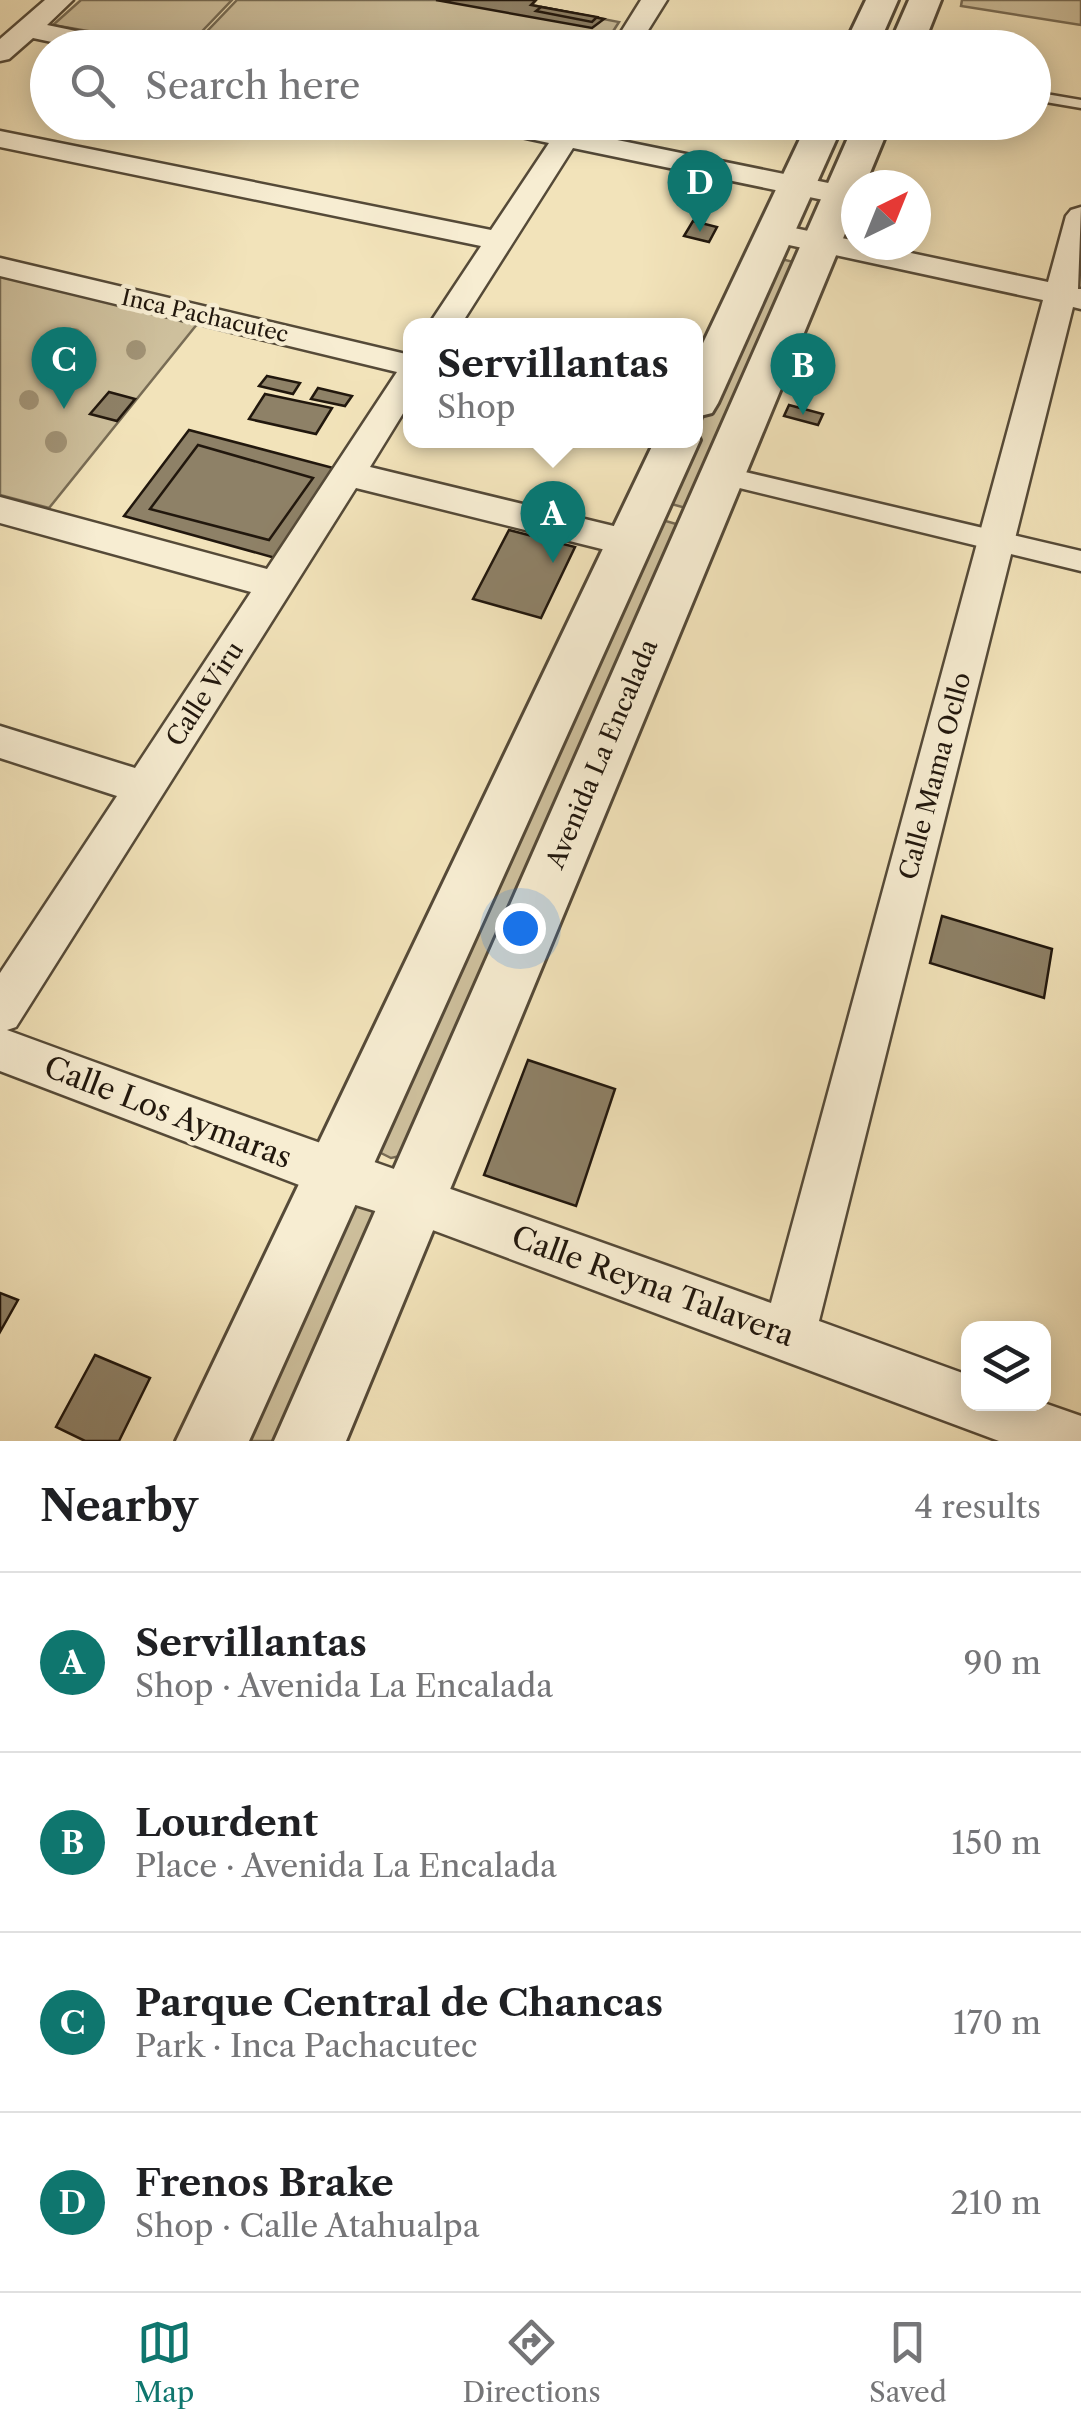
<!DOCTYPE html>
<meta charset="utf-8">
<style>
:root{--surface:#fff;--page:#f2f2f2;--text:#202124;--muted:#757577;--line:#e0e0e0;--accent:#0f766e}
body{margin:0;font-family:"Libre Caslon Text",serif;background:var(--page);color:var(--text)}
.controls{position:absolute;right:30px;bottom:30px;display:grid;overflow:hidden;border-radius:20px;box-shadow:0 5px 25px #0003}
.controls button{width:90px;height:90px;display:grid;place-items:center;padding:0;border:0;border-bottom:2px solid var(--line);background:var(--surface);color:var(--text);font:50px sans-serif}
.compass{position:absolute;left:841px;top:170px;width:90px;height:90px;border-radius:50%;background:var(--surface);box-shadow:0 5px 25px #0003;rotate:43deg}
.you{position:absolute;left:520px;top:928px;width:35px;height:35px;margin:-25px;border:8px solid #fff;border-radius:50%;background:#1a73e8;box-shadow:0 0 0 15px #1a73e833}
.badge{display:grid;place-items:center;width:65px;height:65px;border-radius:50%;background:var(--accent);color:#fff;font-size:32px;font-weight:700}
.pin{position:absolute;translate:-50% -82px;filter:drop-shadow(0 2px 5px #0008)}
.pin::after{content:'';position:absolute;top:52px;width:35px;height:30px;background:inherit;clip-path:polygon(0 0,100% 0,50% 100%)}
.popup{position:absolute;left:403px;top:318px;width:300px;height:130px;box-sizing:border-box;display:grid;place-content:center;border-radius:20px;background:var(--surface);filter:drop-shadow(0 2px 8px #0005);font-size:32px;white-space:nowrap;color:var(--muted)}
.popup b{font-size:38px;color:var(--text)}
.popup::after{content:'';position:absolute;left:50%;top:100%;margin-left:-20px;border:20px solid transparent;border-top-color:var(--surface)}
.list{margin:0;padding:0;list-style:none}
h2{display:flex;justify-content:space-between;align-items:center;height:130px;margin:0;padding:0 40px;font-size:42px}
h2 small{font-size:32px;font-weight:400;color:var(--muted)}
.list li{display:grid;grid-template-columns:65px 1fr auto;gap:30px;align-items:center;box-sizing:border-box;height:180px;padding:0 40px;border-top:2px solid var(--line)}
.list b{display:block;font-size:38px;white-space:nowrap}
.list p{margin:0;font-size:32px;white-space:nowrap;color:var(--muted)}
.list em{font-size:32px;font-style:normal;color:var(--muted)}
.icon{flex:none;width:55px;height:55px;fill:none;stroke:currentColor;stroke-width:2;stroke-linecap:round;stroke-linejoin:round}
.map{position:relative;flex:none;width:1081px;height:1441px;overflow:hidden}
.search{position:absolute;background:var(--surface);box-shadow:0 5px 25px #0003;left:30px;right:30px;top:30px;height:110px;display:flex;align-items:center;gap:25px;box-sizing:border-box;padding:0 35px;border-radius:55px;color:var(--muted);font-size:38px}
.sheet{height:850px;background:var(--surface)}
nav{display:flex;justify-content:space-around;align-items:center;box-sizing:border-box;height:140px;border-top:2px solid var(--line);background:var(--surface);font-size:28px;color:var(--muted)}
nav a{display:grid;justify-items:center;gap:5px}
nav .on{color:var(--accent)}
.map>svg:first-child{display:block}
.green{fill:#cec09d;stroke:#786c55;stroke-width:2.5}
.building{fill:#8e8167;stroke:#21170d;stroke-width:2.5}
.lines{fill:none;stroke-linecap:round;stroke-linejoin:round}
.service-casing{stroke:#554a38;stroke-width:5}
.pedestrian-casing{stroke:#554a38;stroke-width:5}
.minor-casing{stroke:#554a38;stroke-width:5}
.tertiary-casing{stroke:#554a38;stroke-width:6}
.service{fill:#f7edd2;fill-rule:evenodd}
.pedestrian{fill:#f7edd2;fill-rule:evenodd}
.minor{fill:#f7edd2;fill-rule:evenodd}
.tertiary{fill:#f7edd2;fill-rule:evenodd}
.tree{fill:#a19376}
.labels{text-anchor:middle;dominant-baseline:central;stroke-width:9;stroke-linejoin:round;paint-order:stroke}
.far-street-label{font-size:22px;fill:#21170d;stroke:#f7edd2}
.street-label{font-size:25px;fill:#21170d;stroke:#f7edd2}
.near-street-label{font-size:30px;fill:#21170d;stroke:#f7edd2}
</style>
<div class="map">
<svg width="1081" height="1441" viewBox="0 0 1081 1441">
<rect width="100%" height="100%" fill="#f2e3ba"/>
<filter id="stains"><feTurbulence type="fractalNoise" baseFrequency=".002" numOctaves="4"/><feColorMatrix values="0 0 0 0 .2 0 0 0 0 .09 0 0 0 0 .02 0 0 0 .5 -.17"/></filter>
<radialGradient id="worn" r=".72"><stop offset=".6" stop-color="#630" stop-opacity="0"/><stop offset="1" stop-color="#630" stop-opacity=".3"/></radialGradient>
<g class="green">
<polygon points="81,0 232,0 186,48 53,25"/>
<polygon points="237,0 536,0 532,5 619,22 603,47 192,47"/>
<polygon points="962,0 1081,0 1081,25 961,6"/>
<polygon points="777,258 802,264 693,510 664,502"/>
<polygon points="0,275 198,323 49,508 0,495"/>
<polygon points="655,518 687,527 405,1155 391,1158 371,1148"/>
<polygon points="342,1202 386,1211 286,1441 245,1441"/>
</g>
<g class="building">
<polygon points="436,0 536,0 531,5 604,19 592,28"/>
<polygon points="541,7 597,17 592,22 536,11"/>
<polygon points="693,221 717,227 709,242 684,236"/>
<polygon points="267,376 300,383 293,394 259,386"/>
<polygon points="318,388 352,396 345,406 311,399"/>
<polygon points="109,392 135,399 117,421 90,414"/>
<polygon points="265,394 332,408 316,434 249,419"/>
<polygon points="789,405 823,414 818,425 784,416"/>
<polygon points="189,430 337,469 279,559 124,516"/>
<polygon points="198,445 313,478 269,540 150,509"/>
<polygon points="509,530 575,547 541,618 473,599"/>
<polygon points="942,916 1052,949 1044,998 930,963"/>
<polygon points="528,1060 615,1089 576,1206 484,1175"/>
<polygon points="0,1293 18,1300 0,1332"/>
<polygon points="95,1355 150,1378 119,1441 85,1441 56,1427"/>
</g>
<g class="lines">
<defs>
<polygon id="service" points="1034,92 1081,100 1081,108 1034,100"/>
<polygon id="pedestrian" points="724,467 1081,551 1081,571 715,482 711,476 715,470"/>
<g id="minor">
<polygon points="45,0 73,0 47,25 129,42 133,48 80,48 33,38 9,59 0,61 0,39"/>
<polygon points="641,0 667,0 637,48 611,48"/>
<polygon points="476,122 532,122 558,128 562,122 589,122 583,133 843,186 853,189 856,197 843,204 573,148 460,326 428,326 481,246 0,147 0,131 491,230 549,143 479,128"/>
<path d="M 1081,207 L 1078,289 L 1081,289 L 1081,309 L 1073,307 L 819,1321 L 968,1375 L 968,1404 L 1044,1403 L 1081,1416 L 1081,1441 L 999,1441 L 411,1222 L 336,1199 L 0,1071 L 0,973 L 117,796 L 0,758 L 0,726 L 135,768 L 251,592 L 0,523 L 0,497 L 267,569 L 397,372 L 0,276 L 0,258 L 410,355 L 410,402 L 370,467 L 630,530 L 643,534 L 648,543 L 643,552 L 630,556 L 356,488 L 16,1027 L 7,1030 C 261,1124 517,1211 771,1303 L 1043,300 L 775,242 L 764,239 L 760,233 L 764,227 L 775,224 L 856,241 L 856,245 L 873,245 L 1048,282 L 1066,216 L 1071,210 Z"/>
</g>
<g id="tertiary">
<polygon points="866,0 898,0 877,48 843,48"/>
<polygon points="909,0 941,0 922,48 888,48"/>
<polygon points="808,122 844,122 718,403 712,413 696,417 696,358"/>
<polygon points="855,122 891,122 865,185 856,185 856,207 346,1441 274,1441"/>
<polygon points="696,432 700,440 249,1441 176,1441 655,440 696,440"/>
</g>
</defs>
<use href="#service" class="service-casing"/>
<use href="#pedestrian" class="pedestrian-casing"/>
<use href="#minor" class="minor-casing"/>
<use href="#tertiary" class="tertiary-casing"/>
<use href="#service" class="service"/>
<use href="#pedestrian" class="pedestrian"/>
<use href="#minor" class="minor"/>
<use href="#tertiary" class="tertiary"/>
</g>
<g class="tree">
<circle cx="74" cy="338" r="10"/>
<circle cx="136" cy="350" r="10"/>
<circle cx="56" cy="373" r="10"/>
<circle cx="29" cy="400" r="10"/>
<circle cx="56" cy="442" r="11"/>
</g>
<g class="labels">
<g class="far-street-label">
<text transform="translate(205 316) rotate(13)">Inca Pachacutec</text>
</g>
<g class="street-label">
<text transform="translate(205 694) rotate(-57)">Calle Viru</text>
<text transform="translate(602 754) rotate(-67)">Avenida La Encalada</text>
<text transform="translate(935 776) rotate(-75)">Calle Mama Ocllo</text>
</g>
<g class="near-street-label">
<text transform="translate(168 1112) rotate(21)">Calle Los Aymaras</text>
<text transform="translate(653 1286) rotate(20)">Calle Reyna Talavera</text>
</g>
</g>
<rect width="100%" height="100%" filter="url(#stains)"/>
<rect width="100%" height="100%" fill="url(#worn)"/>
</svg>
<div class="controls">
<button><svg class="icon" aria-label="layers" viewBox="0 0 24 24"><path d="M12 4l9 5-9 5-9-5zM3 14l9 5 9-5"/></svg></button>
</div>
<svg class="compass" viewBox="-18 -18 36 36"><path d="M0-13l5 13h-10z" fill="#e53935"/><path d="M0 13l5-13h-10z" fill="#757577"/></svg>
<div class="you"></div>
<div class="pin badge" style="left:553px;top:563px">A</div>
<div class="popup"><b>Servillantas</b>Shop</div>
<div class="pin badge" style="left:803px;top:415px">B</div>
<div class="pin badge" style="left:64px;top:409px">C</div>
<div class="pin badge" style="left:700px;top:232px">D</div>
<div class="search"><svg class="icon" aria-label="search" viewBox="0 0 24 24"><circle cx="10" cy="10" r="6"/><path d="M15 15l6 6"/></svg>Search here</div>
</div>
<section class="sheet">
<h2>Nearby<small>4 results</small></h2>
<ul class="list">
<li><span class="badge">A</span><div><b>Servillantas</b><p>Shop · Avenida La Encalada</p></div><em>90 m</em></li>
<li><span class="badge">B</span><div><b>Lourdent</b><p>Place · Avenida La Encalada</p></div><em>150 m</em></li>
<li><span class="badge">C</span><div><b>Parque Central de Chancas</b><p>Park · Inca Pachacutec</p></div><em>170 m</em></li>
<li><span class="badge">D</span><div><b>Frenos Brake</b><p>Shop · Calle Atahualpa</p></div><em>210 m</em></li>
</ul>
</section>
<nav>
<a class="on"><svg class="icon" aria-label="map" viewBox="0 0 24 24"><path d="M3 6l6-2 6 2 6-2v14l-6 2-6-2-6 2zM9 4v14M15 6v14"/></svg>Map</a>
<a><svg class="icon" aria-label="directions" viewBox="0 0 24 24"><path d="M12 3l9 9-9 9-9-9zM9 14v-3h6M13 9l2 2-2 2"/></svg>Directions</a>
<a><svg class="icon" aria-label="saved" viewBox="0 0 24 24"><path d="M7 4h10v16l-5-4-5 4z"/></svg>Saved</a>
</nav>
